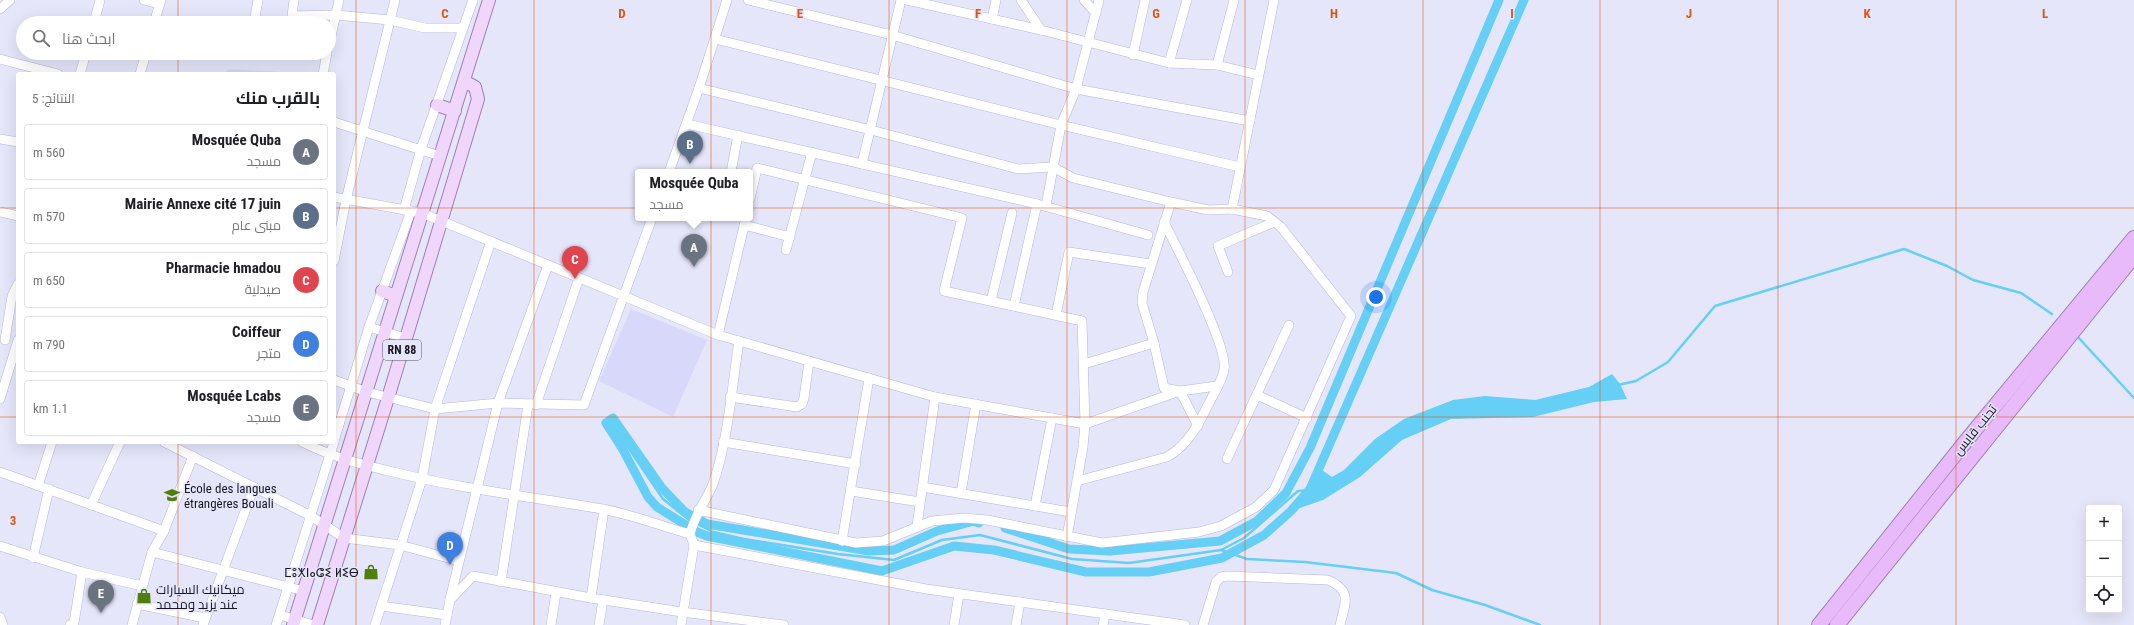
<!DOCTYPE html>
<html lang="ar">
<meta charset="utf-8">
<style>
:root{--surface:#fff;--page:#f6f6f6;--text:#202124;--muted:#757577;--line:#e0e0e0;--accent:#0f766e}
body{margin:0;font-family:"Roboto Condensed",Cairo,"Noto Sans Tifinagh",sans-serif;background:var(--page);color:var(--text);direction:rtl}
.controls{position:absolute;right:12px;bottom:12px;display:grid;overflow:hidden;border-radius:4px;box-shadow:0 4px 16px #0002}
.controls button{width:36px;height:36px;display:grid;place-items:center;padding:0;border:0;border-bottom:1px solid var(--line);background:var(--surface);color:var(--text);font:20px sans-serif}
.you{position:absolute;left:1376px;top:297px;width:14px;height:14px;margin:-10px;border:3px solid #fff;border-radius:50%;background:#1a73e8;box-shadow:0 0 0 6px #1a73e833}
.badge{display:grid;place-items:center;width:26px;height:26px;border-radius:50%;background:var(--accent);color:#fff;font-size:13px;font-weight:700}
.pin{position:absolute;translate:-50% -33px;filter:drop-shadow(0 1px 2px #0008)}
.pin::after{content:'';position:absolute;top:21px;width:14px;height:12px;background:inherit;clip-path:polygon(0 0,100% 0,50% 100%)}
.popup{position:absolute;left:635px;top:169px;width:118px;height:52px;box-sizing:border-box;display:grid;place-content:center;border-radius:4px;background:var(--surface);filter:drop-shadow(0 1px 3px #0005);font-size:13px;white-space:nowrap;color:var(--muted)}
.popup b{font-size:15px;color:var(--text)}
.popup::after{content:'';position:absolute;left:50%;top:100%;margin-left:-8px;border:8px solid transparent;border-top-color:var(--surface)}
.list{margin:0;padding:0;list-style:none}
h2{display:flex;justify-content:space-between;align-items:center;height:52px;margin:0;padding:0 16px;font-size:17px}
h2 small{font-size:13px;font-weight:400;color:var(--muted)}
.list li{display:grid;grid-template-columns:26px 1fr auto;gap:12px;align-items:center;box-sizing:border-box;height:56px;margin:0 8px 8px;padding:0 8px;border:1px solid var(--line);border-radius:4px}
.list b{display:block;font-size:15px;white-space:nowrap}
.list p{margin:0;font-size:13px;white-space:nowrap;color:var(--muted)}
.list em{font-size:13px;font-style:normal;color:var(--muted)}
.icon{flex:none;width:22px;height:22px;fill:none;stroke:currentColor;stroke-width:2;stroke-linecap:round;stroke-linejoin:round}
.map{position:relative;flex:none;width:2134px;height:625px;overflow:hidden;direction:ltr}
.search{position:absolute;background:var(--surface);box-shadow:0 4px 16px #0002;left:16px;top:16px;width:320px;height:44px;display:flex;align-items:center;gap:10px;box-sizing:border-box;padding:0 14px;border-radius:22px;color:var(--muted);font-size:15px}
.panel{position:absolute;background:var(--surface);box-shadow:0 4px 16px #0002;left:16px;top:72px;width:320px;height:372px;border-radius:4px;direction:rtl}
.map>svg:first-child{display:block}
.built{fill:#d8d8fa}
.water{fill:#65cff5}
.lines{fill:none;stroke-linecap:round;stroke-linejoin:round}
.stream{stroke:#65cff5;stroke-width:2.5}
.canal{stroke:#65cff5;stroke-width:9}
.minor-casing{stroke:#b6b6d8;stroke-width:10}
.major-casing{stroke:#9f81ae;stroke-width:14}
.highway-casing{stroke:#9f81ae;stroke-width:16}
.minor{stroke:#fff;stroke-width:9}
.major{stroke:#f1d6fb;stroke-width:12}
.highway{stroke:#e8baf9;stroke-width:14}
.grid{fill:none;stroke:#de560d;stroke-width:1;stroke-opacity:0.55}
.labels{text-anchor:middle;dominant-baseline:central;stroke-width:3;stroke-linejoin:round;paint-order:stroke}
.shield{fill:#e6e6fb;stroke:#555463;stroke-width:1}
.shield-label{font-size:12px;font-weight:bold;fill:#171622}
.street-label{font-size:13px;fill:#171622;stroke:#e6e6fb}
.poi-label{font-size:13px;fill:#171622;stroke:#e6e6fb;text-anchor:start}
.grid-label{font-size:13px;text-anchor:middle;font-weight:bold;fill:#de560d;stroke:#e6e6fb;stroke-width:3;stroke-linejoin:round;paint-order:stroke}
</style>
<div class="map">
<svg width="2134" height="625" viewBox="0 0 2134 625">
<rect width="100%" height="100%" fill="#e6e6fb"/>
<g class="built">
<polygon points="229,69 317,74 223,74"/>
<polygon points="631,309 707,340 673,417 599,381"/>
</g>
<polygon class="water" points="1612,374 1620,384 1627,399 1594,402 1533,417 1451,419 1402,440 1360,477 1323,500 1291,511 1310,489 1319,468 1332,477 1344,470 1375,439 1404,419 1453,400 1485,396 1535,400 1589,387"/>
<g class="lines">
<g class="stream">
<polyline points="2077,336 2134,398"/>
<polyline points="1618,385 1636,381 1668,362 1715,306 1904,249 1947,266 1973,280 2021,293 2052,314"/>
<polyline points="612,424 663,499 689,520 713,532 744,539 838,554 894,560 942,540 980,535 1072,559 1129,563 1221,550 1244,538 1298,491 1311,490"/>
<polyline points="1221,550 1247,559 1305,562 1396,573 1432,590 1485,605 1540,625"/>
</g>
<g class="canal">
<polyline points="979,523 974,521 937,531 894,550 869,551 707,524 685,512 662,488 613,418 606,423 622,448 648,497 657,507 697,532 707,536 882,571 954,546 994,550 1086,572 1149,572 1222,558 1264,535 1291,511 1310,489 1524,0"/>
<polyline points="1005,528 1069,549 1110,551 1220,541 1257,521 1286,493 1310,448 1499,0"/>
</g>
<defs>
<g id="minor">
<polyline points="144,0 159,4"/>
<polyline points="294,0 292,16 336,15 390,20 425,28 463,28"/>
<polyline points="748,0 892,35 1076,89 1250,121"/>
<polyline points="907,0 1041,30 1169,63 1217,65 1258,75"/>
<polyline points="1021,0 1041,30"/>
<polyline points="1084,0 1096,13"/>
<polyline points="0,9 10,0"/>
<polyline points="992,19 996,0"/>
<polyline points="94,23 100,0"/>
<polyline points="154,23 161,0"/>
<polyline points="254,23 258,0"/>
<polyline points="715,39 1061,125 1240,167"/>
<polyline points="329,45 339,0"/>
<polyline points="1133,55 1145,0"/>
<polyline points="0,59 58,74"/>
<polyline points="1169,63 1187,0"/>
<polyline points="1217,65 1234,0"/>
<polyline points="80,74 86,53"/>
<polyline points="140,74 146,53"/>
<polyline points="323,74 327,53"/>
<polyline points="334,122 440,156"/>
<polyline points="687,124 1037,204 1148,235"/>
<polyline points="0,139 18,142"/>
<polyline points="862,164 901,0"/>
<polyline points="669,172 699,88 727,0"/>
<polyline points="731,172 738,135"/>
<polyline points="334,197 422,213 718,335 935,397 1085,424 1180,391 1217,386"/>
<polyline points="750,199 757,168 962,218 944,291 1082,321 1085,424 1083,447 1067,537"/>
<polyline points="1171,202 1143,292 1142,303 1154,343 1164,388 1180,391 1198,426"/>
<polyline points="1046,206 1061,125 1076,89 1099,0"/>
<polyline points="1232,209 1274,0"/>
<polyline points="404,210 421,149 473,0"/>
<polyline points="0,212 18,216"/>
<polyline points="744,225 790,237"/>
<polyline points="786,250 812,152"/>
<polyline points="334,261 346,200 395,0"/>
<polyline points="1228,272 1218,246 1274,222"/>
<polyline points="991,301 1012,213"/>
<polyline points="1014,306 1037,204"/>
<polyline points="1056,315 1069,252 1151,264"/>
<polyline points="369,327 405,338"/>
<polyline points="718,335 746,218"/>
<polyline points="5,340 12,296 18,284"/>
<polyline points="1084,364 1154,343"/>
<polyline points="334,380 367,392 435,409 498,403 584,405 652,218"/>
<polyline points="1257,395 1307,418"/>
<polyline points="730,397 797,407 802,404 804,398 809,361"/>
<polyline points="0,399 18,340"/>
<polyline points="536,405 579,278"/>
<polyline points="334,441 369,327 411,211"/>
<polyline points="164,442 311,516 344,538 400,545 459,561"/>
<path d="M 302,442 C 333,457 359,464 393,472 C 462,489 532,497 602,509 C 631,514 661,526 690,534 L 694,545 L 681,625"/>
<polyline points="723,442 856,464"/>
<polyline points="1227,459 1289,325"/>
<polyline points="0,472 164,531"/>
<path d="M 1077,481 L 1167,457 C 1185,447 1196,430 1205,411 C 1210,400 1222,382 1224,370 C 1229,347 1177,248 1164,222"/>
<polyline points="38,486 52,442"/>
<polyline points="922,487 1071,512"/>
<polyline points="851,491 920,502"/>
<polyline points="961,493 976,404"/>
<polyline points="91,505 120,442"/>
<polyline points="1035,506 1052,418"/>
<polyline points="698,510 856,543 883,541 932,521 964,518 987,520 1102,543 1199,532 1221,526 1256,507 1274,490 1351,316 1281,227 1267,216 1232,209 1208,210 1171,202 1073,178 1053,167 1018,169 871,130 699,88"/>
<polyline points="917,526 935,397"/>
<path d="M 690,534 C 695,514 706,501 713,484 C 728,442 732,386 739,341"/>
<polyline points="842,541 869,378"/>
<polyline points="694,545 926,589 1185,625"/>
<polyline points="0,546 82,572 142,586"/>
<polyline points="152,552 304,591"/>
<polyline points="33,558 49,489"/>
<polyline points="501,582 528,405"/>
<polyline points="591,598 604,509"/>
<polyline points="450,599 498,403 548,265"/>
<polyline points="137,604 205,618"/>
<polyline points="381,606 447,615"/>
<polyline points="280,615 313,625"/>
<polyline points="0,617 3,625"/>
<polyline points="70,625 74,623 82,572"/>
<polyline points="132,625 152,552 164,531 193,456"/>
<polyline points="203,625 254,487"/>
<polyline points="276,625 334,442"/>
<polyline points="375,625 422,479 435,409 491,241"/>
<polyline points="445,625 450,600 473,576 591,598 682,612 784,625"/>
<polyline points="551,625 556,593"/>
<polyline points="599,625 603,600"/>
<polyline points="954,625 959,594"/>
<polyline points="1016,625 1020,602"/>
<polyline points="1103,625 1105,614"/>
<path d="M 1203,625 L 1216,582 L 1221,577 L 1227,576 L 1328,580 C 1353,591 1345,603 1340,625"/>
</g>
<g id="major">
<polyline points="437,105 455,111"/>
<polyline points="382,291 396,296"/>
<polyline points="293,625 489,0"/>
<polyline points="317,625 388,398 478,99 475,87 464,81"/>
</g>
<g id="highway">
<polyline points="1819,625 1966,441 2134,238"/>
<polyline points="1837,625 2134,256"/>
</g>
</defs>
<use href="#minor" class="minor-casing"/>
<use href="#major" class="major-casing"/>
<use href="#highway" class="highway-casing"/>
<use href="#minor" class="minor"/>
<use href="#major" class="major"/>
<use href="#highway" class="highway"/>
</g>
<path class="grid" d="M 178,0 L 178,23M 356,0 L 356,625M 534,0 L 534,625M 711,0 L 711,625M 889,0 L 889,625M 1067,0 L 1067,625M 1245,0 L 1245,625M 1423,0 L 1423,625M 1600,0 L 1600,625M 1778,0 L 1778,625M 1956,0 L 1956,625M 178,53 L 178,74M 0,208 L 18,208M 334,208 L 2134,208M 0,417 L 18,417M 334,417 L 2134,417M 178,442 L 178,625"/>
<defs>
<symbol id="school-bare" viewBox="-9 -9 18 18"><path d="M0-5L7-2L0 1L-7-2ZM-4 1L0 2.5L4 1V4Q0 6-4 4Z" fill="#4f7f0e" stroke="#e6e6fb" stroke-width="2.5" paint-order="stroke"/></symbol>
<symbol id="shop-bare" viewBox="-9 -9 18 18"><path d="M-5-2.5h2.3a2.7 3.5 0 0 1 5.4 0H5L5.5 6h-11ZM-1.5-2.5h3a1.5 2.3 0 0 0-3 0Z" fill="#4f7f0e" stroke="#e6e6fb" stroke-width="2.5" paint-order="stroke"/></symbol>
</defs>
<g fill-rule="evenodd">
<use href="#school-bare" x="161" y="484" width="22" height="22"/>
<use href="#shop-bare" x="360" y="561" width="22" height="22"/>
<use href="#shop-bare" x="133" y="585" width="22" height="22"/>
</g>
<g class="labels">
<rect class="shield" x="383" y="340" width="38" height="20" rx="3"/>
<g class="shield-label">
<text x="402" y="350">RN 88</text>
</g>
<g class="street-label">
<text transform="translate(1975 430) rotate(-51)">تجنب قايس</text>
</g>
<g class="poi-label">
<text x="184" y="488">École des langues<tspan x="184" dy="15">étrangères Bouali</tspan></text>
<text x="359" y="572" text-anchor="end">ⵎⵓⵅⵏⴰⵛⵉ ⵍⵉⴱ</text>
<text x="156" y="589">ميكانيك السيارات<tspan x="156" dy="15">عند يزيد ومحمد</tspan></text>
</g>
</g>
<g class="grid-label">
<text x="445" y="18">C</text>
<text x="622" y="18">D</text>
<text x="800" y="18">E</text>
<text x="978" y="18">F</text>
<text x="1156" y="18">G</text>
<text x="1334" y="18">H</text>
<text x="1512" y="18">I</text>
<text x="1689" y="18">J</text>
<text x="1867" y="18">K</text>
<text x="2045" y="18">L</text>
<text x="13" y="525">3</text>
</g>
</svg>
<div class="controls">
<button>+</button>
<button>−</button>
<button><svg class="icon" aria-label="locate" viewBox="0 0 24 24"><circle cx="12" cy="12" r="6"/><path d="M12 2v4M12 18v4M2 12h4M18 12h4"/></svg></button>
</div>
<div class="you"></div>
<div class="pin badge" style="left:694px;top:267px;background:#6b7280">A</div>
<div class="popup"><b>Mosquée Quba</b>مسجد</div>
<div class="pin badge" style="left:690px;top:164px;background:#5c6f8a">B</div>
<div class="pin badge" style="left:575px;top:279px;background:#e0444e">C</div>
<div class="pin badge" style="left:450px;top:565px;background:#3f7fe0">D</div>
<div class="pin badge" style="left:101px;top:613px;background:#6b7280">E</div>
<div class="search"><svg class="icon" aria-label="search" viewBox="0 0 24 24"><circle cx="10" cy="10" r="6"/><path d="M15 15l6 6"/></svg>ابحث هنا</div>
<section class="panel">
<h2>بالقرب منك<small>النتائج: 5</small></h2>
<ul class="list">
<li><span class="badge" style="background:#6b7280">A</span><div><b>Mosquée Quba</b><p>مسجد</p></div><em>560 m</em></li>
<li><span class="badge" style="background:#5c6f8a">B</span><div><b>Mairie Annexe cité 17 juin</b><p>مبنى عام</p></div><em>570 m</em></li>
<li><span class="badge" style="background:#e0444e">C</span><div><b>Pharmacie hmadou</b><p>صيدلية</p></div><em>650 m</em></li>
<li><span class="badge" style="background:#3f7fe0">D</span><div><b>Coiffeur</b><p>متجر</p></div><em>790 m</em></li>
<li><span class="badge" style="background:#6b7280">E</span><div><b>Mosquée Lcabs</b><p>مسجد</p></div><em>1.1 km</em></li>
</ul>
</section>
</div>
